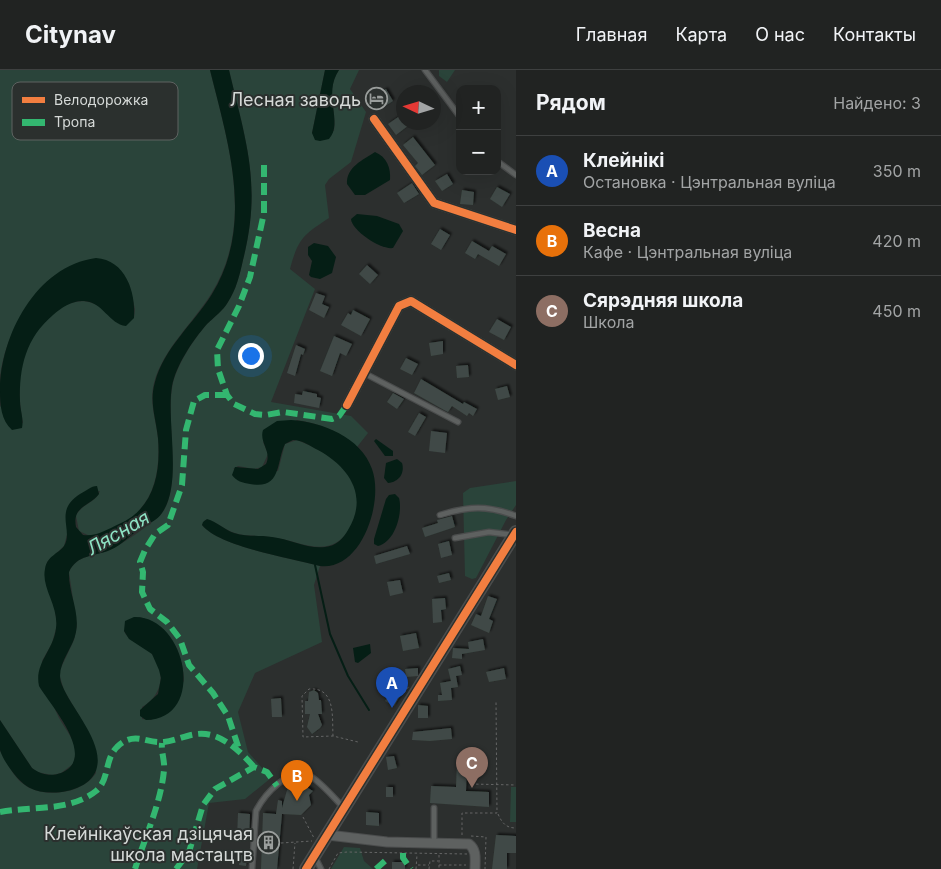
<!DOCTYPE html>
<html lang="ru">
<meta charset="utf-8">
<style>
:root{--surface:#212322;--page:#292b2a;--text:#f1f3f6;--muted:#a2a4a5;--line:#3e4040;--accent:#9a9e9c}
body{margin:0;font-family:Inter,sans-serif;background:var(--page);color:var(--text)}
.controls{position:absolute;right:15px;top:15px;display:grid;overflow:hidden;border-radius:10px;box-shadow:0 5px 20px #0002}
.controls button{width:45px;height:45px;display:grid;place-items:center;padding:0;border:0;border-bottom:1px solid var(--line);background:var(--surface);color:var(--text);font:25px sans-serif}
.compass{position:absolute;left:396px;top:15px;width:45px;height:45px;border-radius:50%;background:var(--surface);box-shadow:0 5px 20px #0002;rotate:274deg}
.you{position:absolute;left:250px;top:285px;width:18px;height:18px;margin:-12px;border:4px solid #fff;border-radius:50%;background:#1a73e8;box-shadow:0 0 0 8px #1a73e833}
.badge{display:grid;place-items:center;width:32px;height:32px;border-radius:50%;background:var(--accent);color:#fff;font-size:16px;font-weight:700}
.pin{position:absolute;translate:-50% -41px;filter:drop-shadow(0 1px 2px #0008)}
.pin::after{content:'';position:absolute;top:26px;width:18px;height:15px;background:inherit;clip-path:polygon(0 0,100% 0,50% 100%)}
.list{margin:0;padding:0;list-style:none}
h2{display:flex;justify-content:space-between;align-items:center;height:65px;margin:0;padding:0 20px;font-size:21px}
h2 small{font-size:16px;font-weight:400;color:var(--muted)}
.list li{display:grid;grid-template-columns:32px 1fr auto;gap:15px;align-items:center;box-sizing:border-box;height:70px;padding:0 20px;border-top:1px solid var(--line)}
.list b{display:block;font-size:19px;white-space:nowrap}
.list p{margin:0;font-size:16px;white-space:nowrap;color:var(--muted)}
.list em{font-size:16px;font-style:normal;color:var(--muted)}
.map{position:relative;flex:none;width:516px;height:799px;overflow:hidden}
header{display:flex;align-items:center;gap:30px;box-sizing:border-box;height:70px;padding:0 25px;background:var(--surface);border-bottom:1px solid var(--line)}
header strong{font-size:24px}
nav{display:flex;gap:28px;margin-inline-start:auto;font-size:18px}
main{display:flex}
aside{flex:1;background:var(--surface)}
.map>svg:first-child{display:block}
.green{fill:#2a443a;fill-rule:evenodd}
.water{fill:#051e15}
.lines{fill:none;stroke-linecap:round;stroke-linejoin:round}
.stream{stroke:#051e15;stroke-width:2}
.building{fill:#3f4a46;filter:url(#shadow)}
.service-casing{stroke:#4b4d4d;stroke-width:7}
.minor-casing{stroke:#4b4d4d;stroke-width:11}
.tertiary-casing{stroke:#4b4d4d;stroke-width:14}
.path{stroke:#646565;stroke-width:1;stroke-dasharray:2.5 2.5;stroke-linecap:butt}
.service{stroke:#5e6160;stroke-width:4.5}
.minor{stroke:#5e6160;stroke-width:9}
.tertiary{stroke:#5e6160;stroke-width:11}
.quiet{stroke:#33b770;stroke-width:6;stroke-dasharray:12 6;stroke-linecap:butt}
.cycleway-casing{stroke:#2b302e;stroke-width:11}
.cycleway{stroke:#f27e40;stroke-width:8}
.labels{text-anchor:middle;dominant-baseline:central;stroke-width:4;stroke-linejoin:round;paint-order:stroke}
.poi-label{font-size:18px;fill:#d5d9d7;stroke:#2b302e;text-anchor:end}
.water-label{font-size:19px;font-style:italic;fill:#8ee4c5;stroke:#2b302e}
.key{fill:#2b302e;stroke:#5e6361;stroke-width:1}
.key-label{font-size:14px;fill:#d5d9d7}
</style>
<header>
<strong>Citynav</strong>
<nav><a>Главная</a><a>Карта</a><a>О нас</a><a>Контакты</a></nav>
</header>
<main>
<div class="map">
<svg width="516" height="799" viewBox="0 0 516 799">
<defs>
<filter id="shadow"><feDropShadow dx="2" dy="-2" stdDeviation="1" flood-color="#0009"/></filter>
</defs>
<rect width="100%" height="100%" fill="#2c2f2e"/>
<g class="green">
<path d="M 0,0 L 210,0 C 228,73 255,154 211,224 C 193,253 163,279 154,313 C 149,333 156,349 158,369 C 162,421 142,455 90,466 L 79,461 L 76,446 C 81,434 96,433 100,421 L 77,426 L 64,476 L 47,492 L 46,514 L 54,534 L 57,555 L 52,573 L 42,591 C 47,609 50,631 59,648 C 67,663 81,675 73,694 L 61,703 L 52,705 L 37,702 L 32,698 L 0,650 L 0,335 L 9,356 L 23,353 C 19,333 18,311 22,291 C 28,266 61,222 92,233 C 102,236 109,245 116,252 L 134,248 L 135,239 L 129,214 L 55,205 C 25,233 6,265 0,306 Z"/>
<path d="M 229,0 L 325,0 L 312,63 L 334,61 C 337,39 325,21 339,0 L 359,0 L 350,19 L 366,42 L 351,92 L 329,109 L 325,115 L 329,148 C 303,165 298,169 290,199 L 315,219 L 271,332 L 351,346 L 368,363 L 357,377 C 340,362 320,353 297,350 L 263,372 L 268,384 L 262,397 L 254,399 L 238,396 L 233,399 L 278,401 L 285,374 L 297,370 C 321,380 350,394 356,421 C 359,434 356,447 350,458 C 330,492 300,470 270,467 C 257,465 245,467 232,462 C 222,458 215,450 205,450 L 202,455 C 220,477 291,488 320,496 L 314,515 L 322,572 L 255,603 L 238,642 L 248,682 L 271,708 L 245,729 L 209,733 L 197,799 L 0,799 L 0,681 C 7,691 12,705 22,713 C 42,730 83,724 96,703 L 88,661 L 64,620 L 60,607 L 60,600 L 74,570 L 77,556 L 69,502 C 77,484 94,487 110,480 C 121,475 158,450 164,440 C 182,410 165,349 173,313 C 178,293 194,269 207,254 C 214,247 223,241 228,232 C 236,220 240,204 243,190 C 262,115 246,72 229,0 ZM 139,547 C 167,553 184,585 184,611 L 151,650 L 142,649 L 142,637 C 164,625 167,598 148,580 C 140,573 128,571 124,561 Z"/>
<polygon points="439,0 455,0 447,12 439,6"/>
<polygon points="516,411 516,435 506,450 476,508 472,509 465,506 463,423 470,418"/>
<polygon points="511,717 516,717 516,752 510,752"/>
<polygon points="344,777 360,778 364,791 373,799 331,799"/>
</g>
<g class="water">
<path d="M 210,0 L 229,0 C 246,72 262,115 243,190 C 240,204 236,220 228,232 C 223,241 214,247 207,254 C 193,270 176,295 172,316 C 166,352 183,413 162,443 C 157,451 148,453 141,458 C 130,465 122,475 110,480 C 94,487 77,484 69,502 C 68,522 80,541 76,562 C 73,580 54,596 62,615 C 71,638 103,671 97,697 C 92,722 49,728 30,718 C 19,713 3,691 0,680 C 0,671 0,659 0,650 L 32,698 C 40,704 50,707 61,703 C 98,688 51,636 39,616 C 34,593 54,580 56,558 C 59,536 41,518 45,499 C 47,486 58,484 64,476 C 74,460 53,441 80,424 C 86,421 91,416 97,416 L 99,424 C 89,437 72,436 76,457 L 83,465 C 96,467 108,459 119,454 C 154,439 161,403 158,368 C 156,348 149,332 155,312 C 164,278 194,253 212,224 C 255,154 228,73 210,0 Z"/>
<path d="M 325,0 L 339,0 C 322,25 344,53 329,69 L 320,71 L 315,70 L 312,63 Z"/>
<path d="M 375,82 C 387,87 391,98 390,110 L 365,125 L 355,125 L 347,114 C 346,97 363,90 375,82 Z"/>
<path d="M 357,144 L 377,146 L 399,154 L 403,161 L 393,178 C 381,180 352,161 351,149 Z"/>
<polygon points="314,173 328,176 336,187 332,203 320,209 311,207 309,205 312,191 308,185 308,177"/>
<path d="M 96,188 C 125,190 136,221 134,248 L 126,256 C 109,254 103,232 84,231 C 73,230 62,237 53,245 C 26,268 19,297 20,331 C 20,340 24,349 22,358 L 12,360 C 1,350 0,335 0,321 C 0,266 36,196 96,188 Z"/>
<path d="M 291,350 C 322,352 361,367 372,399 C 384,431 362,501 320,496 C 291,488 220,477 202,455 L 203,452 L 207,449 C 217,452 225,460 234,463 C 247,467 259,465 272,467 C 289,469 307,479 325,477 C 336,476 343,469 348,460 C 369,426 349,397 318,380 C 310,376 302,370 293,370 L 285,374 C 276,392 282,420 250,414 C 243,413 236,411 232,405 L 235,397 L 258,399 L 266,394 C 272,381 259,373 263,360 L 277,351 Z"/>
<polygon points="376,369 393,381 393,386 385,386 374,371"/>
<path d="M 397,389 L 402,393 C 405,403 399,412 388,413 L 384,408 L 386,393 Z"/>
<path d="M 395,424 L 399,428 C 403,443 395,472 378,476 L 374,474 L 374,469 L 386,429 L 389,425 Z"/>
<path d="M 134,547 C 186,545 208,649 146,650 L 140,646 L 140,640 L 158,624 L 161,608 L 159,600 L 152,584 L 129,569 L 124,561 L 125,551 Z"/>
<polygon points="370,574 371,583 358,593 355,592 353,578"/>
</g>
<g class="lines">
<polyline class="stream" points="315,495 330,564 348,606 369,640"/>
</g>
<g class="building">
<polygon points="386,19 393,31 382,38 375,26"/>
<polygon points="404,43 404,52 413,52 396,65 388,54"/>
<polygon points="413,67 435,95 422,105 415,96 418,93 403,75"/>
<polygon points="447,104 453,114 442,121 435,111"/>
<polygon points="412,113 419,124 404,133 397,123"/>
<polygon points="497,117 510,124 502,137 490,129"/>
<polygon points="462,120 474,122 473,135 460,134"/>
<polygon points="440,159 450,165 441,180 431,174"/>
<polygon points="472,171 489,181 492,176 506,184 499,196 478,184 475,189 465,183"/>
<polygon points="367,195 378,205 370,214 359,204"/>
<polygon points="316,223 325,226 322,234 329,237 324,248 309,240"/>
<polygon points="353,240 370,249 361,266 341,255 348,243 351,245"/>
<polygon points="497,249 511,257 504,270 489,262"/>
<polygon points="334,266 352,274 346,286 340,283 332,306 320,301"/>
<polygon points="443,271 443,284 431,286 429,273"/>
<polygon points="296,275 305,279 303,285 301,284 295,306 287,303"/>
<polygon points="406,288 418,294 412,305 400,299"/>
<polygon points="468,295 469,307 457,308 456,296"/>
<polygon points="421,309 463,334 464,332 477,339 473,346 469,343 467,346 452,336 448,342 444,340 414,323"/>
<polygon points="507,316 510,327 498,330 495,319"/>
<polygon points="303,321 317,324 317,327 321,328 319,338 294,333 295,324 302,325"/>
<polygon points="393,323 404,329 397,339 387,332"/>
<polygon points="419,343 426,347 415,366 408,362"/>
<polygon points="431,361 447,363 445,383 429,381"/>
<polygon points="452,446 455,457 425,467 422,458 438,453 437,450"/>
<polygon points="449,471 452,485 441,488 438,474"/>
<polygon points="407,476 410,484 376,494 374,486"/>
<polygon points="449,503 451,510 439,513 437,506"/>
<polygon points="400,510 403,523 390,526 387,512"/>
<polygon points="488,526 497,529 489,549 493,551 489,563 471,555 476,544 481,546"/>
<polygon points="445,528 446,539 441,540 442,552 433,553 432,529"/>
<polygon points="416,563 419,578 403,581 400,566"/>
<polygon points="483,569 485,580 462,584 462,589 452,588 453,578 469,579 468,572"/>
<polygon points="460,596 462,605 456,606 458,617 451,618 452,630 438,631 438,625 442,625 440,613 451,611 448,599"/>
<polygon points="418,598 418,606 406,607 405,599"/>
<polygon points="504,598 506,609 489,612 486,602"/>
<polygon points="393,618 402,623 394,636 385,631"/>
<polygon points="314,620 318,623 319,630 321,630 322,644 318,644 322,655 320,658 312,664 307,657 310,644 305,644 305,631 308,631 309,622"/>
<polygon points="281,628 282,647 272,647 271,629"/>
<polygon points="418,635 428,636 428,648 418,648"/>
<polygon points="451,658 452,669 430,671 412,670 413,662"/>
<polygon points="394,686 397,698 388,700 386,687"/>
<polygon points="463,686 483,687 483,697 467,697 466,721 489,722 489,737 430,733 431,716 456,717 457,689 463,689"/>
<polygon points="303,715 313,721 309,725 311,735 301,745 282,744 277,799 261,799 263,743 276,744 278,730 282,731 282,738 287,720 291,716"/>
<rect x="386" y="717" width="7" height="10"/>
<polygon points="366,742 379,743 379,756 366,755"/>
<polygon points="238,743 250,744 249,769 237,769"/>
<polygon points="496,765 516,766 516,783 507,783 507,799 492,799"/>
<polygon points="240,785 247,785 246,796 239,795"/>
<rect x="392" y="792" width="13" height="7"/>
</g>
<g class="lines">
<defs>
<g id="service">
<polyline points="425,0 460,47"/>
<polyline points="497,91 516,105"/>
<polyline points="364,303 458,352"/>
<path d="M 440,445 C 469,436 487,435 516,446"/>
<polyline points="455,468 489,462 513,465"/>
<polyline points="434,773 434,738"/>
<polyline points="315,787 321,799"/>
<path d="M 252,799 L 256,741 C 264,725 290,695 310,706 C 322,713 334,728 344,738"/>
</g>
<g id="minor">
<polyline points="374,49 434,133 516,160"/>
<polyline points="347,335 399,236 411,231 516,295"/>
<path d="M 328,765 L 387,772 L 469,774 C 477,780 475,790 475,799"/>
</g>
<polyline id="tertiary" points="306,799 516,462"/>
</defs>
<use href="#service" class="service-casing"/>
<use href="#minor" class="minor-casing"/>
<use href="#tertiary" class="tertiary-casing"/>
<g class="path">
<polyline points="404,623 409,616"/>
<path d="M 333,666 C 332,647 336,617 309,619 L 302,626 L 303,667 L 333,666 L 358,672"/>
<polyline points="471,714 516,715"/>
<path d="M 498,744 C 502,753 506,758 516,758"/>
<polyline points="303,747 314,768"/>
<polyline points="462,765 462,743 497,743 496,630"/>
<polyline points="471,766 486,767 485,799"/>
<polyline points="281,773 312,771"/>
<polyline points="439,785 439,799"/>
<polyline points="418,795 429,795"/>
<polyline points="439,795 466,795"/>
<polyline points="293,799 295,773"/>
<polyline points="329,799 338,783 347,782 467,784"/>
<polyline points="416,799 417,785"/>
<polyline points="429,799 430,791 438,791"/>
</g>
<use href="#service" class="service"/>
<use href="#minor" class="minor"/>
<use href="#tertiary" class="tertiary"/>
<g class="quiet">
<polyline points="264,95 264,143 250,207 239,236 217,280 218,299 227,325 234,334 255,344 266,345 283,342 332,349 339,346 347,335"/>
<polyline points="227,325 205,325 194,331 186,360 182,415 168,455 155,464 145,480 140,492 143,502 142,522 150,539 167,552 180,569 189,595 213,623 228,646 239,679"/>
<path d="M 0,742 C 31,736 70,742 96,721 C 110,709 104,690 117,677 C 135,660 145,674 164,672 C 175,671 186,665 197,664 C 220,661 241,682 254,697"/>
<polyline points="403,783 403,788 411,799"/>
<path d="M 135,799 C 145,767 161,733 164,700 C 165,691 161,682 162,673"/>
<polyline points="176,799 189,782 203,735 215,719 254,697 267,702 277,716"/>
<polyline points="376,799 386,790"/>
</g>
<defs>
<g id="cycleway">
<polyline points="374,49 434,133 516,160"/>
<polyline points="347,335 399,236 411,231 516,295"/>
<polyline points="306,799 516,462"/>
</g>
</defs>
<use href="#cycleway" class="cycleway-casing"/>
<use href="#cycleway" class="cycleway"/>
</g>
<defs>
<symbol id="hotel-ring" viewBox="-11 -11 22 22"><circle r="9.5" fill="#2b302e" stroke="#9a9e9c" stroke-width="1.5"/><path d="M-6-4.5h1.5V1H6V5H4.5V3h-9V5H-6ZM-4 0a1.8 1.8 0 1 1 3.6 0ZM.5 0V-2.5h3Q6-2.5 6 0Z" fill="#9a9e9c"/></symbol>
<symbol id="building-ring" viewBox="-11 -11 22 22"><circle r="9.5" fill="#2b302e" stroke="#9a9e9c" stroke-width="1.5"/><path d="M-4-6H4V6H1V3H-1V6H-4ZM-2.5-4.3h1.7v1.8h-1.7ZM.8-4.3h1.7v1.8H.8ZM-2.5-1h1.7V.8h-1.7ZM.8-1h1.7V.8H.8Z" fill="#9a9e9c"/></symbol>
</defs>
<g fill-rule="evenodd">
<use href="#hotel-ring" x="364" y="16" width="25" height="25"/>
<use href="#building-ring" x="256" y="760" width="25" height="25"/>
</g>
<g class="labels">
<g class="poi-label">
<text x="361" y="29">Лесная заводь</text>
<text x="253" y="763">Клейнікаўская дзіцячая<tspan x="253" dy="21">школа мастацтв</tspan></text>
</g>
<g class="water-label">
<text transform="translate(118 463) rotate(-30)">Лясная</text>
</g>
</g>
<rect x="12" y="12" width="166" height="58" rx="8" class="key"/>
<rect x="22" y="27" width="23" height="6" fill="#f27e40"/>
<rect x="22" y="49" width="23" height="7" fill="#33b770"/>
<g class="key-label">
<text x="54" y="35">Велодорожка</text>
<text x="54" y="57">Тропа</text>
</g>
</svg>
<div class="controls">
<button>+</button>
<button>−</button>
</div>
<svg class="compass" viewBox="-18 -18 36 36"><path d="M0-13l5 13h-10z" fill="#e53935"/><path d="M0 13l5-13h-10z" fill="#a2a4a5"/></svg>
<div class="you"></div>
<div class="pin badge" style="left:392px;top:638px;background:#1a4fb4">A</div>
<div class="pin badge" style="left:297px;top:731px;background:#e8710a">B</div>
<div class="pin badge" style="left:472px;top:718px;background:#8d6e63">C</div>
</div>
<aside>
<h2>Рядом<small>Найдено: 3</small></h2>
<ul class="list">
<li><span class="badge" style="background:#1a4fb4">A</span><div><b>Клейнікі</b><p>Остановка · Цэнтральная вуліца</p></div><em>350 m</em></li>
<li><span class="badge" style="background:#e8710a">B</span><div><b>Весна</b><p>Кафе · Цэнтральная вуліца</p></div><em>420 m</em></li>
<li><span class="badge" style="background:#8d6e63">C</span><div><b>Сярэдняя школа</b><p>Школа</p></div><em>450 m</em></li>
</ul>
</aside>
</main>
